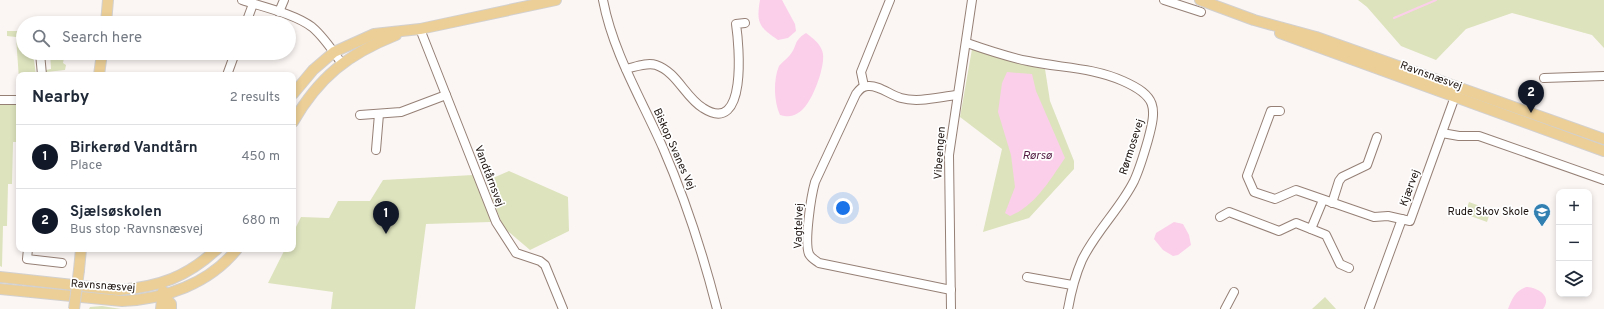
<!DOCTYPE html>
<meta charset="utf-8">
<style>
:root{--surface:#fff;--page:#f2f2f3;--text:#1f2937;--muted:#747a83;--line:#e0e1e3;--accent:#111827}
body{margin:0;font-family:Overpass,sans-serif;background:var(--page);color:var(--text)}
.controls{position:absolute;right:12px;bottom:12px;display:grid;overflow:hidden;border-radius:8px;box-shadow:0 2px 6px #0003}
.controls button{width:36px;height:36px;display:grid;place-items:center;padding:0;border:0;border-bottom:1px solid var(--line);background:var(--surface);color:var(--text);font:20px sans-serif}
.you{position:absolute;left:843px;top:208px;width:14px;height:14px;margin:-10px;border:3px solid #fff;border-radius:50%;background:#1a73e8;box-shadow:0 0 0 6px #1a73e833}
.badge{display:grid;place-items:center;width:26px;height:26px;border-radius:50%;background:var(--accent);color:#fff;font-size:13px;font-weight:700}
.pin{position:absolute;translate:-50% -33px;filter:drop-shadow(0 1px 2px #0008)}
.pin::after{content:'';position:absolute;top:21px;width:14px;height:12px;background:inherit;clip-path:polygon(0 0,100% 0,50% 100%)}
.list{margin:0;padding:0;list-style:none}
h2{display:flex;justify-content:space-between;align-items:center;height:52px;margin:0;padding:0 16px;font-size:17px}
h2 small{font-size:13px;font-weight:400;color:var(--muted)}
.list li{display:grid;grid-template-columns:26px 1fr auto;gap:12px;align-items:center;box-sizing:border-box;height:64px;padding:0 16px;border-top:1px solid var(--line)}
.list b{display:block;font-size:15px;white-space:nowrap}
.list p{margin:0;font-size:13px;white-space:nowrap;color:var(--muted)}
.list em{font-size:13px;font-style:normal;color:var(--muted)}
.icon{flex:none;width:22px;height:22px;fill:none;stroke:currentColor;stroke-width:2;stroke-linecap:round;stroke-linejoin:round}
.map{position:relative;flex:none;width:1604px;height:309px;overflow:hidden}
.search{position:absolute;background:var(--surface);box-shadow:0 2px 6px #0003;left:16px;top:16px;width:280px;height:44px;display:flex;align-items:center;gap:10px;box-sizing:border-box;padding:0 14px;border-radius:22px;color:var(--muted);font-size:15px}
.panel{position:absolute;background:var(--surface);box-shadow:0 2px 6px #0003;left:16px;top:72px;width:280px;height:180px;border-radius:8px}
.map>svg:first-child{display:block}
.green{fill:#dde3bd}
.water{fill:#fbcfea}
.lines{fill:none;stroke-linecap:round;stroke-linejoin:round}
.stream{stroke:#fbcfea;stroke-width:2}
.minor-casing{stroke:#968076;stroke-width:10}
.major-casing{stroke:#d2d0cf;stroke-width:12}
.minor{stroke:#fff;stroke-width:8}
.major{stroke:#eccf97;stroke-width:10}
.major-bridge-casing{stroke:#d2d0cf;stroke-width:12;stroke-linecap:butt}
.major-bridge{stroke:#eccf97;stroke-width:10}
.labels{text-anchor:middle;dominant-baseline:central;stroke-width:3.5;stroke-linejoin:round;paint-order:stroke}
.street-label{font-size:11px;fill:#1c130f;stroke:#fff}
.poi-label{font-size:11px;fill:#1c130f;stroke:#fff;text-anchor:end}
.water-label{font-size:12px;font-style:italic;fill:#582448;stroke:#fff}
</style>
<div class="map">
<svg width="1604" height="309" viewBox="0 0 1604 309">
<rect width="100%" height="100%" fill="#fbf6f4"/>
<g class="green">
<polygon points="1358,0 1604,0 1604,48 1592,35 1512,13 1466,29 1436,60 1401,46 1367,7"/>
<polygon points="7,31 23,31 23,53 33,53 36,75 19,75 19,79 16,37 7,36"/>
<polygon points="972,49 1016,63 1045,69 1050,101 1074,161 1074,169 1029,218 983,232 1002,149 960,117"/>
<polygon points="50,53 65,53 63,63 66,65 65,70 46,72 46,70 51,69"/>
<polygon points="4,103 17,103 16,142 13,142 12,184 8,184 7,226 3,226 2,267 0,266 0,105"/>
<polygon points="509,171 568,197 569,231 530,250 503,227 486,181"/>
<polygon points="473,175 491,222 426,224 415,309 331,309 333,292 268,283 285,249 293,249 293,233 301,217 329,218 338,201 370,201 383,180"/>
<polygon points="1469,202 1491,210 1487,222 1465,214"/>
<polygon points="1325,297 1336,309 1312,309"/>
<polygon points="102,306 121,309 89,309 90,307"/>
</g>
<g class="water">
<path d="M 760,0 L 782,0 L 795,24 L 796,31 L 788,38 L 778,40 C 759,27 756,23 760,0 Z"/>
<path d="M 806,33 C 813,38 822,45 823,54 C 825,68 811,107 798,113 C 792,117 787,117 780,115 C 774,102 773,80 779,66 C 782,62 787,59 790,55 C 798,45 793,41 806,33 Z"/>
<path d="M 1007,72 L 1032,74 L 1036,91 L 1065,158 C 1050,180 1035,206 1010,216 L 1005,213 L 1015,187 L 1011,155 L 998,112 L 1002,83 Z"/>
<polygon points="1174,222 1183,224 1189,235 1191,245 1178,255 1173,256 1163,250 1154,239 1156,233"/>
<path d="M 1526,287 C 1537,287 1553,296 1543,309 L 1508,309 C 1512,299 1515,291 1526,287 Z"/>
</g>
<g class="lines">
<polyline class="stream" points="1394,18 1436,0"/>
<defs>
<g id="minor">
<path d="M 242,0 C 263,7 295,14 312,27 C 324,37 333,51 342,64"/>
<path d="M 603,0 C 613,53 642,100 663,148 C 686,201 703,254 717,309"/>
<polyline points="1164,0 1201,12"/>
<polyline points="279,12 284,0"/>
<polyline points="246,23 253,4"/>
<polyline points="420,29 496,222 516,253 540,261 545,265 563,309"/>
<path d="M 967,43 C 987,50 1007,57 1028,61 C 1060,68 1092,67 1123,81 C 1157,96 1157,107 1148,140 C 1144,154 1140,168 1134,181 C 1120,209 1096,231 1082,260 C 1075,276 1071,292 1068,309"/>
<polyline points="40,53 42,75"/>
<path d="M 626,69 C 635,67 647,62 656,65 C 677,72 685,97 703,108 C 748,137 739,44 736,24 L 745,23"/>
<polyline points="227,75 235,53"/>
<polyline points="1544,78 1604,76"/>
<polyline points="864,86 861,72 890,0"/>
<polyline points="0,100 19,100"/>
<polyline points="1280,111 1271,111 1247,176 1254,192 1275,199 1296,190 1374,217 1388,216 1410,221 1457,91"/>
<polyline points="360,115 401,112 446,95"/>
<polyline points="1442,133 1459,136 1479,136 1604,180"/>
<polyline points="376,150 379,114"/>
<polyline points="1332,203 1339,181 1342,177 1367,165 1377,137"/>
<polyline points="1220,217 1229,212 1279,231 1296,223 1326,235 1340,264 1349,268"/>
<polyline points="1311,229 1323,200"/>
<polyline points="28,249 27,259 62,263"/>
<polyline points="1027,277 1072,285"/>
<path d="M 951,290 L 819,263 C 815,260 811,258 809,254 C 804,242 811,196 815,182 L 856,94 C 859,90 862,86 868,86 C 879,85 890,95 901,98 C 918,103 939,97 957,95"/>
<polyline points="951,309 949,155 972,0"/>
<polyline points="1225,309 1234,292"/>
<polyline points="1369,309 1402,219"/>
</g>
<g id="major">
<polyline points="1200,0 1254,20 1316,37 1604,139"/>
<polyline points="106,23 108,0"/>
<polyline points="1280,33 1604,151"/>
<polyline points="99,75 102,53"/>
<polyline points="293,94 313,70 334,52 374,34 420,29 556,0"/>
<path d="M 293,122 C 319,77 348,54 396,35"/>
<polyline points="79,270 81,249"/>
<path d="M 0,277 L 119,290 C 159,287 187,277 217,249"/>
<path d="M 0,289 L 122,301 C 165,299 209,284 237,249"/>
<polyline points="164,296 171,304 171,309"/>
<polyline points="161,309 163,291"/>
</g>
</defs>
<use href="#minor" class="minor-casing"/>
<use href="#major" class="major-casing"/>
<use href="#minor" class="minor"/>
<use href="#major" class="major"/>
<defs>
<polyline id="major-bridge" points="74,309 79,270"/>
</defs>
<use href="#major-bridge" class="major-bridge-casing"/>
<use href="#major-bridge" class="major-bridge"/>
</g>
<defs>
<symbol id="school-pin" viewBox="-11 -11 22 30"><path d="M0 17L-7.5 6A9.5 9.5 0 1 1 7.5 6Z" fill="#327fb1" stroke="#fff"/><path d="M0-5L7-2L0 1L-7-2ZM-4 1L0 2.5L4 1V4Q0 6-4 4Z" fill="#fff"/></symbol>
</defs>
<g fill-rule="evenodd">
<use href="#school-pin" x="1532" y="202" width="20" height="27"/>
</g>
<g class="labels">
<g class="street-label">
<text transform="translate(1431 76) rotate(20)">Ravnsnæsvej</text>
<text transform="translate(1132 147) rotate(-72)">Rørmosevej</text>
<text transform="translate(674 149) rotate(66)">Biskop Svanes Vej</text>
<text transform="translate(940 153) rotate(-86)">Vibeengen</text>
<text transform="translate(489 176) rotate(69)">Vandtårnsvej</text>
<text transform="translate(1410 188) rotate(-70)">Kjærvej</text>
<text transform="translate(799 226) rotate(-88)">Vagtelvej</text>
<text transform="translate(103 286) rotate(4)">Ravnsnæsvej</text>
</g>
<g class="poi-label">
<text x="1529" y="212">Rude Skov Skole</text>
</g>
<g class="water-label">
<text x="1037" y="156">Rørsø</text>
</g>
</g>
</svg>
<div class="controls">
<button>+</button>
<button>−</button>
<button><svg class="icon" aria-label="layers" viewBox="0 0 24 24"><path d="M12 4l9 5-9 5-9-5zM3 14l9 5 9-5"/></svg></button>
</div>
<div class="you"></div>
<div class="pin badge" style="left:386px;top:234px">1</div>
<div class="pin badge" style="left:1531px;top:113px">2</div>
<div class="search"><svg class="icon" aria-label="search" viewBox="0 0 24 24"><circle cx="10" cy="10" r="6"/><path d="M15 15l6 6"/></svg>Search here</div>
<section class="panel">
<h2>Nearby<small>2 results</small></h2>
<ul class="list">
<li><span class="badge">1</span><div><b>Birkerød Vandtårn</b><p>Place</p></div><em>450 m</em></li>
<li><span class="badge">2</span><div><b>Sjælsøskolen</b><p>Bus stop · Ravnsnæsvej</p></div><em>680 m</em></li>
</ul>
</section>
</div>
